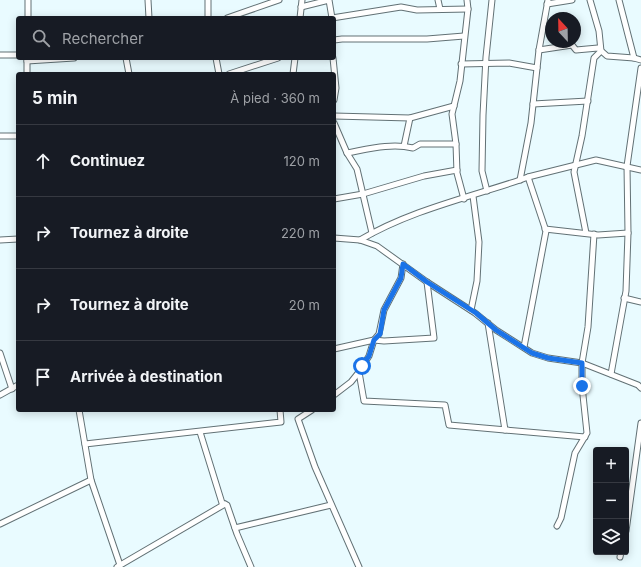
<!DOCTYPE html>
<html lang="fr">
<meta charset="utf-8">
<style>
:root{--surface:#171b24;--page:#242831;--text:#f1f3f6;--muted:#9ea1a6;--line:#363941}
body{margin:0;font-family:Inter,sans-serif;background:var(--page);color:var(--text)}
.controls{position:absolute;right:12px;bottom:12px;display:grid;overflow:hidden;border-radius:4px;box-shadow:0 2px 10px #0003}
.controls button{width:36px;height:36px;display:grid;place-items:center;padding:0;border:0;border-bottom:1px solid var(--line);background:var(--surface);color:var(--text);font:20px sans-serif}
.compass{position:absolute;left:545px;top:12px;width:36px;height:36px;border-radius:50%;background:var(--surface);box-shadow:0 2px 10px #0003;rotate:338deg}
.stop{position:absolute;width:12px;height:12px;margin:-9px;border:3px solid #1a73e8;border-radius:50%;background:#fff}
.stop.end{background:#1a73e8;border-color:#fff;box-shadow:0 1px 4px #0008}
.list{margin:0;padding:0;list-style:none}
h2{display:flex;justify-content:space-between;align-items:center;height:52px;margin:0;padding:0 16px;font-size:17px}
h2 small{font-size:13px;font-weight:400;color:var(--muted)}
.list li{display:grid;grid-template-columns:26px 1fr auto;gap:12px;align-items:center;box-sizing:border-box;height:72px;padding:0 16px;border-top:1px solid var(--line)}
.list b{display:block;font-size:15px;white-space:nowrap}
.list em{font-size:13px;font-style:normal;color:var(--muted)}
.icon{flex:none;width:22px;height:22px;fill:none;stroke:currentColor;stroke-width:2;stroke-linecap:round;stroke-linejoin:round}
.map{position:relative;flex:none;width:641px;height:567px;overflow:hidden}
.search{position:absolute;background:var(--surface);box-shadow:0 2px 10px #0003;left:16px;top:16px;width:320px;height:44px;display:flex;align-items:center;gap:10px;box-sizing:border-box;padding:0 14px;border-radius:4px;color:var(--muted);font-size:15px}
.panel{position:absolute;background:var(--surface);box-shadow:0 2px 10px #0003;left:16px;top:72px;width:320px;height:340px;border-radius:4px}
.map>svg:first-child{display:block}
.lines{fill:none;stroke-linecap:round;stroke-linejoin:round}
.street-casing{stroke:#627175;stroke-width:7}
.street{stroke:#fff;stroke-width:5}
.route{stroke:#1a73e8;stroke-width:5}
</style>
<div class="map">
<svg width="641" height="567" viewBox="0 0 641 567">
<rect width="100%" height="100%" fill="#e9fbff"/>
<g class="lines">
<defs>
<g id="street">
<polyline points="148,0 149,18"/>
<polyline points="208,0 208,18"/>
<polyline points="438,0 440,9"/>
<polyline points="619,0 634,58"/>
<polyline points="547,4 572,0"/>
<polyline points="301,7 329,0 332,18"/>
<polyline points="28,18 28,0"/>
<polyline points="227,18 279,0"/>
<polyline points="300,18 302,0"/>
<polyline points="332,18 401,7 417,10 468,9"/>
<polyline points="334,40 342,39 427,39 464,36"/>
<polyline points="539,50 572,45 576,50 598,48 607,56 634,58 641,60"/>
<polyline points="0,55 18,55"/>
<polyline points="126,58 129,74"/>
<polyline points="216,58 219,74"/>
<polyline points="333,58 336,88 334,100"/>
<polyline points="27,61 74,58"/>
<polyline points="461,64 509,63 537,68"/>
<polyline points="27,74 27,59"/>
<polyline points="229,74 278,58"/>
<polyline points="293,74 295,58"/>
<polyline points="533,104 588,101"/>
<polyline points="334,116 410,118 454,106"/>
<polyline points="334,123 347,153 357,169 372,233"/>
<polyline points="0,136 18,136"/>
<polyline points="404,146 410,118"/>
<path d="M 347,153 C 369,149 391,143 413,148 L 420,144 L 456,144"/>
<polyline points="520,180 531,123 539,50 548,0"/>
<polyline points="487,191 482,171 483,115 486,57 492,0"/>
<polyline points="334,199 363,194 424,176 457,170"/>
<polyline points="464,199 457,173 456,144 452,114 460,81 468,9 467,0"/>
<polyline points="545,229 598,235 628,233"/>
<polyline points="586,233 574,172 582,136 594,58 601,51 599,31 590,0"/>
<polyline points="334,238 360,240 377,246 427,282 475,313 496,330 532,353 548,358 582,363 638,385 641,388"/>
<polyline points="0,240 18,239"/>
<path d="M 360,240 C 409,211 466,198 520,180 L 528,177 L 596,160 L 641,170"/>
<polyline points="624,298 641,302"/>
<polyline points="471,310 477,281 479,242 473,196"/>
<polyline points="488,323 505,430"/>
<polyline points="524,347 546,231 528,177"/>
<polyline points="334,349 374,340 384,341 434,338 427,282"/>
<polyline points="0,353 12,389"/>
<polyline points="359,372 364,401 445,405 449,425 585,437"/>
<polyline points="611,374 626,291 628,233 627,166 641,68"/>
<polyline points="0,395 18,385"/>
<polyline points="334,395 351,382 359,372 369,356 374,340 379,334 384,310 401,278 403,264"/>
<polyline points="79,410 91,480 120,565"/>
<polyline points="312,410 298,419 315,467 359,567"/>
<polyline points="200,432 222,503 227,505 237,534 251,567"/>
<polyline points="85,444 281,422 280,410"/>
<polyline points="0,524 91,480"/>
<polyline points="557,526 561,518 575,453 587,433 582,386 582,363 588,327 594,234"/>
<polyline points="235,528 331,505"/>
<polyline points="626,531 641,423"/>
<polyline points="620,557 621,552"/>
<polyline points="117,567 225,504"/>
</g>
</defs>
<use href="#street" class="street-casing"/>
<use href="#street" class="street"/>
</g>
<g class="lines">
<polyline class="route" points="362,366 369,356 374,340 380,334 384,310 401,278 403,264 427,282 476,313 496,330 532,353 548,358 582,363 582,386"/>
</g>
</svg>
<div class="controls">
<button>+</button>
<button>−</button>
<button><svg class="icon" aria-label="layers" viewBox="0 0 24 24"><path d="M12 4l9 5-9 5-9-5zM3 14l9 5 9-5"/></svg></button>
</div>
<svg class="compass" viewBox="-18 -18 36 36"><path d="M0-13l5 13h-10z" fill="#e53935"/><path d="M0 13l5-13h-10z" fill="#9ea1a6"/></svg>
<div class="stop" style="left:362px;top:366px"></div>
<div class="stop end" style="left:582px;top:386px"></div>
<div class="search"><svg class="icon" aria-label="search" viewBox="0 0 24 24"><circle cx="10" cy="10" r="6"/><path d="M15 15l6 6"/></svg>Rechercher</div>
<section class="panel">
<h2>5 min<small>À pied · 360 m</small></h2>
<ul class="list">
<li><svg class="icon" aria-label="ahead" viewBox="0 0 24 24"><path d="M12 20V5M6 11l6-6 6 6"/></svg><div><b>Continuez</b></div><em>120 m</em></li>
<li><svg class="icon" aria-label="right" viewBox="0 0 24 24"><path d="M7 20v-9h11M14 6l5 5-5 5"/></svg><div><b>Tournez à droite</b></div><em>220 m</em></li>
<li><svg class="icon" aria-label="right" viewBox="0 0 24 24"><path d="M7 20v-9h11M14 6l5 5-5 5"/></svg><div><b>Tournez à droite</b></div><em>20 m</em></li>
<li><svg class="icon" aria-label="arrive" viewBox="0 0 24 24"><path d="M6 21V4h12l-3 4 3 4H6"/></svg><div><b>Arrivée à destination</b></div></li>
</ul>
</section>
</div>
